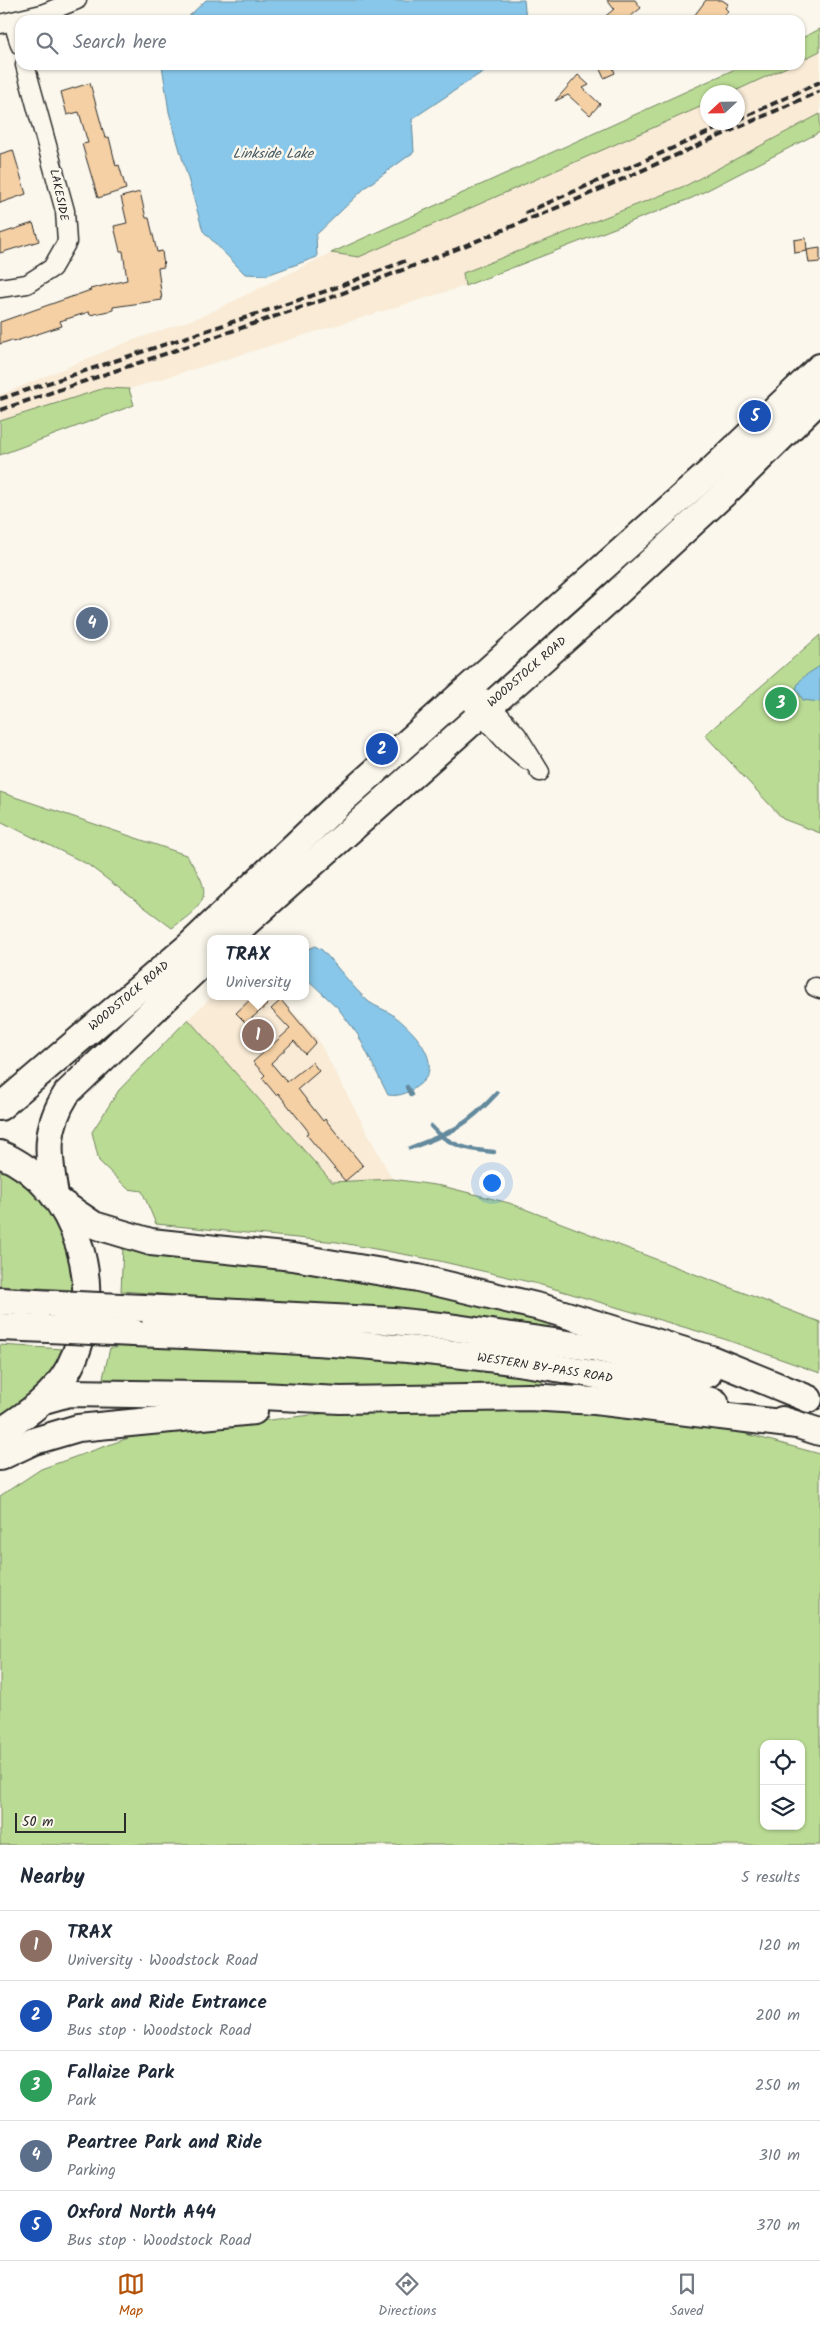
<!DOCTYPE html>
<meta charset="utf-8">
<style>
:root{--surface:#fff;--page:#f6f6f7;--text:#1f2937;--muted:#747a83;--line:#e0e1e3;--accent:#b45309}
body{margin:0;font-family:Kalam,sans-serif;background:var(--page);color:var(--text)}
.controls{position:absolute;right:15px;bottom:15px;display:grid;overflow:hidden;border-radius:10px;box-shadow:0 1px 4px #0004}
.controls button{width:45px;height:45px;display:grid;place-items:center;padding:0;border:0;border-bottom:1px solid var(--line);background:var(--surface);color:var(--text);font:25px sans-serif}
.compass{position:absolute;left:700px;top:85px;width:45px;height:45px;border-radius:50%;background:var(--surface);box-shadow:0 1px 4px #0004;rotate:248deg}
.scale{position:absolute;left:15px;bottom:12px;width:111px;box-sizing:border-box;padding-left:5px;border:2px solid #2b2b2b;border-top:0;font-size:14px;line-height:18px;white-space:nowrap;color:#2b2b2b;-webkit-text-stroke:4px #fbf7ec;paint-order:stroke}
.you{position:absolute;left:491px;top:1182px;width:18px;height:18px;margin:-12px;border:4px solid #fff;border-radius:50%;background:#1a73e8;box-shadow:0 0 0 8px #1a73e833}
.badge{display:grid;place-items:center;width:32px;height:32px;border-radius:50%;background:var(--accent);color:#fff;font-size:16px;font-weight:700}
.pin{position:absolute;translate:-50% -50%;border:2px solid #fff;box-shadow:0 1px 5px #0006}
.popup{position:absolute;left:207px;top:935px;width:102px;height:65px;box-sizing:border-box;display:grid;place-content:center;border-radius:10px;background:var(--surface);filter:drop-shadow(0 1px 4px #0005);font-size:16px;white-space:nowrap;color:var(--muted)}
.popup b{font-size:19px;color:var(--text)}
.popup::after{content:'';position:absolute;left:50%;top:100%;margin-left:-10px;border:10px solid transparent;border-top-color:var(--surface)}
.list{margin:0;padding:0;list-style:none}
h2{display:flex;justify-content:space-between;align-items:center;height:65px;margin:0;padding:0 20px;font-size:21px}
h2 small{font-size:16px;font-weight:400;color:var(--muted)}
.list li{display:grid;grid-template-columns:32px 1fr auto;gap:15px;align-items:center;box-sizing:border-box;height:70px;padding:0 20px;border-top:1px solid var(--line)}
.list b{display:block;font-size:19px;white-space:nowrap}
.list p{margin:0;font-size:16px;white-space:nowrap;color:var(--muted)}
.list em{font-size:16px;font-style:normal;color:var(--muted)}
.icon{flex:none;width:28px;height:28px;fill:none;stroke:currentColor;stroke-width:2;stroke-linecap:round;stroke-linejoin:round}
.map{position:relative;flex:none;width:820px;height:1845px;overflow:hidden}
.search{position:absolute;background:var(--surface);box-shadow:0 1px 4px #0004;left:15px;right:15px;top:15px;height:55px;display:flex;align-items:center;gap:12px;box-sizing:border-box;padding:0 18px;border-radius:15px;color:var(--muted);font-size:19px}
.sheet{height:415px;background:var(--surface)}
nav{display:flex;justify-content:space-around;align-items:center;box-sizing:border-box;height:70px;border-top:1px solid var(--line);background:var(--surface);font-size:14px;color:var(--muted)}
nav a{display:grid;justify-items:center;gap:2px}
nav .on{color:var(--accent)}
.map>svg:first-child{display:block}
.built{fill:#f9ebd6;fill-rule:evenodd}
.green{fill:#badb94;stroke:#728360;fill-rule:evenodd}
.water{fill:#88c7e9;stroke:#63899d}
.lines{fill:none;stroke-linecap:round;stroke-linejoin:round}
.stream{stroke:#63899d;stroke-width:4.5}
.building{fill:#f4d0a4;stroke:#2b2b2b}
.minor-casing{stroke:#2b2b2b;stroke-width:21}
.highway-casing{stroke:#2b2b2b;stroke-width:30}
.minor{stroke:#fbf7ec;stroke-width:18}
.highway{stroke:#fbf7ec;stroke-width:26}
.rail{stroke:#2b2b2b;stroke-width:4;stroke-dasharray:8 4;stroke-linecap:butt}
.highway-bridge-casing{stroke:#2b2b2b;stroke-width:30;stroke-linecap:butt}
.highway-bridge{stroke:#fbf7ec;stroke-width:26}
.labels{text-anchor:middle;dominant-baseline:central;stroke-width:5;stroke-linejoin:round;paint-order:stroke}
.street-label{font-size:12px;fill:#2b2b2b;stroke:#fbf7ec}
.water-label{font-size:14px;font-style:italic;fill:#475a64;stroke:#fbf7ec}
</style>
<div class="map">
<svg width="820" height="1845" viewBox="0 0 820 1845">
<rect width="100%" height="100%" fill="#fbf7ec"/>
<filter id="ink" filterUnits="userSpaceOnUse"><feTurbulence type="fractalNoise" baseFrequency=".02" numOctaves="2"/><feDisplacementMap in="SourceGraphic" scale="10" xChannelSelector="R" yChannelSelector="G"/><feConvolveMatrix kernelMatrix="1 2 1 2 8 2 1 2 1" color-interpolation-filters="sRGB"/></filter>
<g filter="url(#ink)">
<g class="built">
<path d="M 820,29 L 820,132 L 692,198 L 465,286 L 129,389 L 105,388 L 0,421 L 0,395 L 125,343 L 205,315 L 331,253 L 744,65 L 800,65 L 800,39 ZM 708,92 L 738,92 L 738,122 L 708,122 Z"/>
<polygon points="213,996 278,996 316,1036 392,1179 332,1182 188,1019"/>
</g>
<g class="green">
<polygon points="820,29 820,51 800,61 800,39"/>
<polygon points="744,65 791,65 733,92 708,92 707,104 359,257 331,253"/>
<polygon points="820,114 820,132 692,198 465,286 463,273 687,185"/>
<polygon points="105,388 129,389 134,405 0,455 0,421"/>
<polygon points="820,635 820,833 783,819 705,735"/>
<path d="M 0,792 L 186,855 C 213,893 210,901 172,928 L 87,864 L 0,821 Z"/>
<polygon points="188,1019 332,1182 392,1179 442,1186 509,1203 820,1322 820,1373 724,1339 538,1284 435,1260 337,1242 156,1224 142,1191 128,1189 99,1161 92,1132 119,1090"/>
<path d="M 0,1170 C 24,1182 54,1207 63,1233 C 69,1251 72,1271 76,1290 L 0,1286 Z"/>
<polygon points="123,1247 340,1273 551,1319 549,1327 476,1317 121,1291"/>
<polygon points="115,1344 296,1349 543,1377 541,1391 465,1391 315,1385 102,1382 110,1348 116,1348"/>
<polygon points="0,1345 64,1349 51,1380 0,1424"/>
<path d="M 368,1408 L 571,1412 L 717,1426 L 820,1454 L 820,1845 L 0,1845 L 0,1496 L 41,1469 L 131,1437 ZM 764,1744 L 801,1744 L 801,1826 L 764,1826 Z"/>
</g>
<g class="water">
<polygon points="206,0 524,0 526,20 185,20"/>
<polygon points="162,65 493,65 412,119 414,152 367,186 316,235 317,257 267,275 245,274 203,231 169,112"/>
<path d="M 820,666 L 820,702 L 803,700 L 796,689 C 799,677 810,673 820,666 Z"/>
<path d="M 315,946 L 322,950 C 338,967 352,987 369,1002 C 376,1007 386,1010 393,1015 C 411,1028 446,1063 420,1084 C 410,1092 401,1097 388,1095 L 358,1035 L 338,1008 L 306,978 L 306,950 Z"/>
</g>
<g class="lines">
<g class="stream">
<polyline points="407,1087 411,1095"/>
<path d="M 431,1126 C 448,1146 469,1150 494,1152"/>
<path d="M 410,1148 C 451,1133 467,1126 497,1093"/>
</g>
</g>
<g class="building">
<polygon points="607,0 635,0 641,8 626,20 601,20 614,9"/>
<polygon points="706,0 722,0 728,4 725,8 728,11 721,20 691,20"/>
<polygon points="598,65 612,65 615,73 604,78"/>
<polygon points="578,75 589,85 583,88 600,104 590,115 568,95 555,101"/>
<polygon points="90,83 105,138 109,137 116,166 119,165 126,189 98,198 82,144 88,143 79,112 67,115 61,92"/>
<polygon points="13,150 26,194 0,203 0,154"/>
<polygon points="140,192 146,218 149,218 157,252 162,251 164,267 158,268 162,300 113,307 113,310 90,315 89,312 60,321 62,326 13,342 12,340 0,344 0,322 91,290 90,289 127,280 123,251 120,251 114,226 127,223 121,197"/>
<polygon points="33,223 39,241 0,253 0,234"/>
<polygon points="806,238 807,251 795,253 794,240"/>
<polygon points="820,248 820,262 809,263 807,250"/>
<polygon points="254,996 259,996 267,1005 246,1023 236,1013"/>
<polygon points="281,1000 316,1042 305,1054 294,1041 271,1063 287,1082 312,1062 319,1071 298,1089 323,1121 325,1119 363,1166 345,1181 306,1134 309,1132 278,1093 276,1095 262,1078 265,1075 253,1062 290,1029 271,1009"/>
</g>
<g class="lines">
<defs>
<g id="minor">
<polyline points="13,22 20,45"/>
<polyline points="0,24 42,14 77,0"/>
<polyline points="0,288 27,284 52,268 67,242 65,211 25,65"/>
<polyline points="462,694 506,742 527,760"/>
<polyline points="484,698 517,735 540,772"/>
<polyline points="815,987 820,989"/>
</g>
<g id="highway">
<polyline points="228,939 608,601 728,490 820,399"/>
<polyline points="0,1107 189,946 344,799 711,471 820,367"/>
<path d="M 0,1154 C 80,1187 108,1294 69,1368 C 54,1396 26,1415 0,1432"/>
<path d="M 55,1195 C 48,1155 44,1129 67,1093 L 210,956"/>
<polyline points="60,1202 94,1225 151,1242 293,1257 418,1278 544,1308 711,1359 809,1399"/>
<polyline points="0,1301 55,1304"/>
<polyline points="143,1308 393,1321 449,1327 596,1348 708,1374"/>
<polyline points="0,1327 48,1329"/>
<path d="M 134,1333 C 329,1341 526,1350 715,1402"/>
<polyline points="44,1400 69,1393 261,1396 340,1400 529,1397 595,1401 797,1425"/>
<polyline points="782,1420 820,1432"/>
<polyline points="0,1457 34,1441 78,1428 254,1411"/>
</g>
</defs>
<use href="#minor" class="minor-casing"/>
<use href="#highway" class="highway-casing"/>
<use href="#minor" class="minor"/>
<use href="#highway" class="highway"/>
<g class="rail">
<polyline points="738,120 820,82"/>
<polyline points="525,213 732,122"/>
<polyline points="0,399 332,289 405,261"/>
<polyline points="0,410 335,296 457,249 578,199 820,91"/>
</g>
<defs>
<g id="highway-bridge">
<polyline points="55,1304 143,1308"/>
<polyline points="48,1329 134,1333"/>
</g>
</defs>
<use href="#highway-bridge" class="highway-bridge-casing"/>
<use href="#highway-bridge" class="highway-bridge"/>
</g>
</g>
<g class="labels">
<g class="street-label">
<text transform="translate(59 195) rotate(78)">LAKESIDE</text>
<text transform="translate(527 672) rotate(-41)">WOODSTOCK ROAD</text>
<text transform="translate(129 996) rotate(-40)">WOODSTOCK ROAD</text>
<text transform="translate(545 1368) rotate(9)">WESTERN BY-PASS ROAD</text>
</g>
<g class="water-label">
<text x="273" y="154">Linkside Lake</text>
</g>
</g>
</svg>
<div class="controls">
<button><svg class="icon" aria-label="locate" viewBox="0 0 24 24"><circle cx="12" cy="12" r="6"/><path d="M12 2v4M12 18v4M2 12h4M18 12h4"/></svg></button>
<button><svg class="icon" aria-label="layers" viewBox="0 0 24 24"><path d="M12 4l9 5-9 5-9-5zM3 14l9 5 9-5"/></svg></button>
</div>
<svg class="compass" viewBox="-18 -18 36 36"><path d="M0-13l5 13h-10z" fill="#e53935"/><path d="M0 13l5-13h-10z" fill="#747a83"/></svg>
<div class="scale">50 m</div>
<div class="you"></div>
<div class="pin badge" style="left:258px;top:1035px;background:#8d6e63">1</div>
<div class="popup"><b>TRAX</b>University</div>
<div class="pin badge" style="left:382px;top:749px;background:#1a4fb4">2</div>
<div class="pin badge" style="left:781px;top:703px;background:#2e9e5b">3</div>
<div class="pin badge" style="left:92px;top:623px;background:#5c6f8a">4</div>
<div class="pin badge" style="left:755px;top:416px;background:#1a4fb4">5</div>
<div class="search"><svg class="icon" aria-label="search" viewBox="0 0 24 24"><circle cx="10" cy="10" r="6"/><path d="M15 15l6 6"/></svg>Search here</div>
</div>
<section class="sheet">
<h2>Nearby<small>5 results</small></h2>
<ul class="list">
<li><span class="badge" style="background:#8d6e63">1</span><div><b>TRAX</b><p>University · Woodstock Road</p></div><em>120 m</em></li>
<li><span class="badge" style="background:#1a4fb4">2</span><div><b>Park and Ride Entrance</b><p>Bus stop · Woodstock Road</p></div><em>200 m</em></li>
<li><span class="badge" style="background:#2e9e5b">3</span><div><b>Fallaize Park</b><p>Park</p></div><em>250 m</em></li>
<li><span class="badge" style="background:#5c6f8a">4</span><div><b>Peartree Park and Ride</b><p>Parking</p></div><em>310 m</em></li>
<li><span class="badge" style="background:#1a4fb4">5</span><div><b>Oxford North A44</b><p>Bus stop · Woodstock Road</p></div><em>370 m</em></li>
</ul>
</section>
<nav>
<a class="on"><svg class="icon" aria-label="map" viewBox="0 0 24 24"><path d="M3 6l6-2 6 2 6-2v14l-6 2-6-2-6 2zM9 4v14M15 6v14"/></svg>Map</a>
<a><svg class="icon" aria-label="directions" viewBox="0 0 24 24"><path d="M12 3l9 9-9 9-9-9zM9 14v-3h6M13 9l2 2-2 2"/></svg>Directions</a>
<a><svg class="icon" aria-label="saved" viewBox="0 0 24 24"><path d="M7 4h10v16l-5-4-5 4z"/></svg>Saved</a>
</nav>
